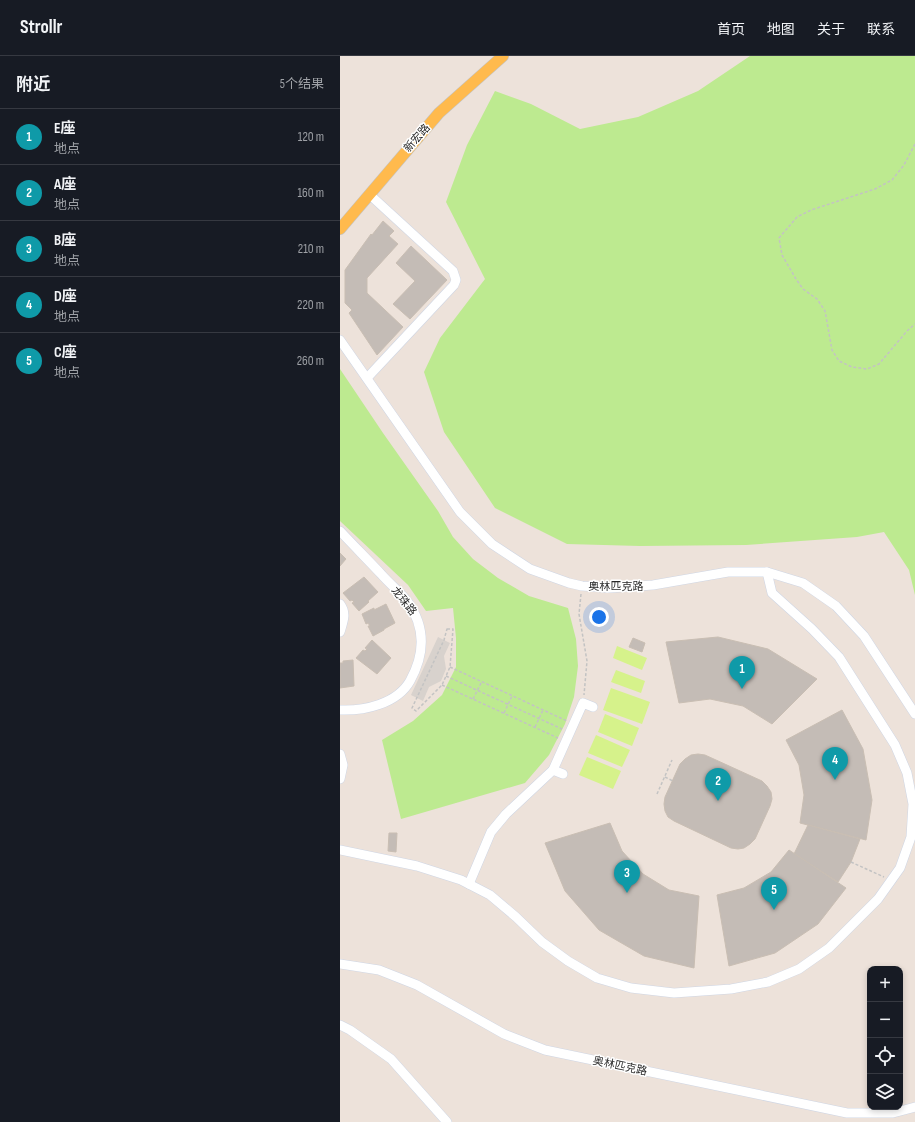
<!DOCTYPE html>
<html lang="zh">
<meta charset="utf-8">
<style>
:root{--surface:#171b24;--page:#242831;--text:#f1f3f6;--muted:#9ea1a6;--line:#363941;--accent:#0f766e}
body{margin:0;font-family:"Sofia Sans Condensed","Noto Sans SC",sans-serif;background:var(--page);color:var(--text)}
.controls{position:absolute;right:12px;bottom:12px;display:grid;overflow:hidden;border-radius:8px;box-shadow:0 2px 6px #0003}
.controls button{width:36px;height:36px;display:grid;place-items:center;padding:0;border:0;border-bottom:1px solid var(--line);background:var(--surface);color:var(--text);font:20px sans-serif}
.you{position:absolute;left:259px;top:561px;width:14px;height:14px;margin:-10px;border:3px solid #fff;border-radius:50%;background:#1a73e8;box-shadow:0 0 0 6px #1a73e833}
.badge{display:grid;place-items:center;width:26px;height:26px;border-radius:50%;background:var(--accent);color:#fff;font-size:13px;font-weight:700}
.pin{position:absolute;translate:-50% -33px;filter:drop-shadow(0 1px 2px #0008)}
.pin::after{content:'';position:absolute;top:21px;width:14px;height:12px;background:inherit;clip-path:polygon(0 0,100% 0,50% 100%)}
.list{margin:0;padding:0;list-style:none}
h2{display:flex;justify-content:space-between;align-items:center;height:52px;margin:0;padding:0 16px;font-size:17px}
h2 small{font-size:13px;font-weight:400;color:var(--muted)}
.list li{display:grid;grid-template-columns:26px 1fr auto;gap:12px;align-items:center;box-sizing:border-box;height:56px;padding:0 16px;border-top:1px solid var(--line)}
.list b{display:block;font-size:15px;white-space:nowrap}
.list p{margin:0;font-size:13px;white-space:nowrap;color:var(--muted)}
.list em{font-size:13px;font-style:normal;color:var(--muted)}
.icon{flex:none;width:22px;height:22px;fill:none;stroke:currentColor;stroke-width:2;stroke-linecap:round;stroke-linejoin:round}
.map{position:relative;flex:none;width:575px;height:1066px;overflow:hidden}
header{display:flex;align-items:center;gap:24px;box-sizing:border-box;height:56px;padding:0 20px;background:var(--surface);border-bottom:1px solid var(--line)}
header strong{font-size:19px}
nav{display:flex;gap:22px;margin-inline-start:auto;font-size:14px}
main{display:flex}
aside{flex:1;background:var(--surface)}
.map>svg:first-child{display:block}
.green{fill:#bdea90}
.pitch{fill:#d6f28b}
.plaza{fill:#d8d2cd}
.building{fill:#c4bcb6;stroke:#c9beb3}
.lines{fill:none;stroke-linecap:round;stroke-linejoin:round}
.minor-casing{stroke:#cfd6e4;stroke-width:10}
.major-casing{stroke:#c3c3c3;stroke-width:12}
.path{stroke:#c3c3c3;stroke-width:1.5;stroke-dasharray:3 2;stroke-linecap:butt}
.minor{stroke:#fff;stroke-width:9}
.major{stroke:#ffba4d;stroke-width:11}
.labels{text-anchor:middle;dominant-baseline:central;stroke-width:3;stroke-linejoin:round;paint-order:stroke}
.street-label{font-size:11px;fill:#292929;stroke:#fff}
</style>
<header>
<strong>Strollr</strong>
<nav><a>首页</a><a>地图</a><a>关于</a><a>联系</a></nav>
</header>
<main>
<aside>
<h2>附近<small>5个结果</small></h2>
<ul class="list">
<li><span class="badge" style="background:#0f9aa8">1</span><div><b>E座</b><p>地点</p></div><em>120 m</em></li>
<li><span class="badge" style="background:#0f9aa8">2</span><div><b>A座</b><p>地点</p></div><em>160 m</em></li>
<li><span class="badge" style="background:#0f9aa8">3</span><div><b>B座</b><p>地点</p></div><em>210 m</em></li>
<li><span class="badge" style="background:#0f9aa8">4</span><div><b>D座</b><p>地点</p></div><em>220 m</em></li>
<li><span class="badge" style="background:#0f9aa8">5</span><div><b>C座</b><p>地点</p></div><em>260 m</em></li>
</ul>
</aside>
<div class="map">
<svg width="575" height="1066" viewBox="0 0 575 1066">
<rect width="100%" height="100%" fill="#ede2da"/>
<g class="green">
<polygon points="410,0 575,0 575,539 569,514 544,476 517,481 406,489 300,490 227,488 155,452 104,376 84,316 100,282 145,223 106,146 127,89 155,35 191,48 240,73 298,61 358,35"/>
<polygon points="0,313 43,377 98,455 113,481 133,503 158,522 189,540 228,552 236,583 238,610 234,641 225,668 209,699 185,727 61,763 42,684 73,665 102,639 116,611 116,582 113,552 86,555 68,529 0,465"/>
</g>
<g class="pitch">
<polygon points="277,590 307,602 302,614 273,602"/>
<polygon points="276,614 305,625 301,637 271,626"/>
<polygon points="271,632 310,646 302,668 263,654"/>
<polygon points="265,658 299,672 292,690 258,676"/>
<polygon points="256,679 290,694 282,711 248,697"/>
<polygon points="247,701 281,715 273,733 239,719"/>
</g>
<polygon class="plaza" points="98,581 110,587 104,600 106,613 101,625 89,631 83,645 71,639"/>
<g class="building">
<polygon points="43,165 54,175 49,180 58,188 27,222 27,237 63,271 37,299 9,257 12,254 5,247 5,214 31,178 32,179"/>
<polygon points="71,190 107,224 70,263 53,248 75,225 56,207"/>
<polygon points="0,497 6,503 0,510"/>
<polygon points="24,521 38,536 28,545 29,546 19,555 12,547 14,546 12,544 10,545 3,537"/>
<polygon points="46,548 55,567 44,573 44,574 33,580 28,570 30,570 28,567 26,568 22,558 34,552 34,554"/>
<polygon points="378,581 428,593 477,623 432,668 403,650 370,643 339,647 326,586"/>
<polygon points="293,582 305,587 302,596 289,591"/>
<polygon points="32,584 51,602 37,618 16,602 23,594 25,595 27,593 25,592"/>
<polygon points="13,604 14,630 0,632 0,607 3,607 3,605"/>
<polygon points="502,654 523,693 532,744 526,784 460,767 464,739 459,709 446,684"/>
<polygon points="358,698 365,699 422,725 427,730 431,736 432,743 430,750 415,783 410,788 404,792 398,793 391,792 334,765 328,761 325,755 324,748 325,741 340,708 345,703 351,699"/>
<polygon points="270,767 282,795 303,818 329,834 359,840 354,912 304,900 259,874 225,835 205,787"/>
<polygon points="468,769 520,783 511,806 498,826 454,798"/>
<polygon points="49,777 57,777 56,796 48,795"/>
<polygon points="449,794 506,832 478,868 435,897 389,910 377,839 404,832 431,816"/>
</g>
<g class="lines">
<defs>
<g id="minor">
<polyline points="0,284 120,456 152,488 190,513 229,527 242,530 270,532 313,529 388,516 427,516 463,527 496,550 524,580 575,658"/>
<polyline points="27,322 114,229 116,224 113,215 29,138"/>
<path d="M 0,475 C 14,490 28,504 42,519 C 50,528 60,536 67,545 C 86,571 85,598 70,625 C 57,648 24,655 0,654"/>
<path d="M 0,548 C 7,557 3,566 0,576"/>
<polyline points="0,698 3,709 0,723"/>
<polyline points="213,714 223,718"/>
<polyline points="0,794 77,810 121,824 150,839 176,861 202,886 228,905 257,922 291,932 334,937 391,933 428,926 459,913 489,892 538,843 560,812 571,781 573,748 567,717 555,689 499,601 472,573 432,537 427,516"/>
<polyline points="129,828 151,776 166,758 213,714 243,647 253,651"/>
<polyline points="0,908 39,914 77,929 164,978 205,994 507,1057 553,1057 575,1051"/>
<polyline points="0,969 10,974 51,1003 107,1066"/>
</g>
<polyline id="major" points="0,173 99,57 163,0"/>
</defs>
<use href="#minor" class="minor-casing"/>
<use href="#major" class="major-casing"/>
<g class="path">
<polyline points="575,88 564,109 552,124 535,133 471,154 457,161 439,182 442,199 456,223 463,233 477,243 485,255 492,294 499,305 512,311 527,313 539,308 567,275 575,268"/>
<polyline points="241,538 239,558 247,605 244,639"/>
<polygon points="107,573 113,573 110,611 102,629 76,655 72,652 104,584"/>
<polyline points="110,611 227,665"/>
<polyline points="106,620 222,673"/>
<polyline points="102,629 218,682"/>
<polyline points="133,643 142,625"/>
<polyline points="164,657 172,640"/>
<polyline points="195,671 203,654"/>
<polyline points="325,721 333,725"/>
<polyline points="317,738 332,704"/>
<polyline points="511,806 544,821"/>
</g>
<use href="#minor" class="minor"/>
<use href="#major" class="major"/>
</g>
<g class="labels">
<g class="street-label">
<text transform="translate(77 82) rotate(-49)">新宏路</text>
<text x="276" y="530">奥林匹克路</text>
<text transform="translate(64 545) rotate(52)">龙珠路</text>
<text transform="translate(280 1010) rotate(12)">奥林匹克路</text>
</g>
</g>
</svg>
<div class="controls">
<button>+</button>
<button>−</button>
<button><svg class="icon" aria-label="locate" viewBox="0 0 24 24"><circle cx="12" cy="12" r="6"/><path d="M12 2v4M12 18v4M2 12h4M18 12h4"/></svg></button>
<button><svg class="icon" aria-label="layers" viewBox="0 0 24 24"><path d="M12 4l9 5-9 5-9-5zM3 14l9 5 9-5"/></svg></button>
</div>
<div class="you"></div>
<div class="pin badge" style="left:402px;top:633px;background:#0f9aa8">1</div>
<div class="pin badge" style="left:378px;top:745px;background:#0f9aa8">2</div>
<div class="pin badge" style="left:287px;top:837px;background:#0f9aa8">3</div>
<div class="pin badge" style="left:495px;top:724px;background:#0f9aa8">4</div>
<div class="pin badge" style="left:434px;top:854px;background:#0f9aa8">5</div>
</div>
</main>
